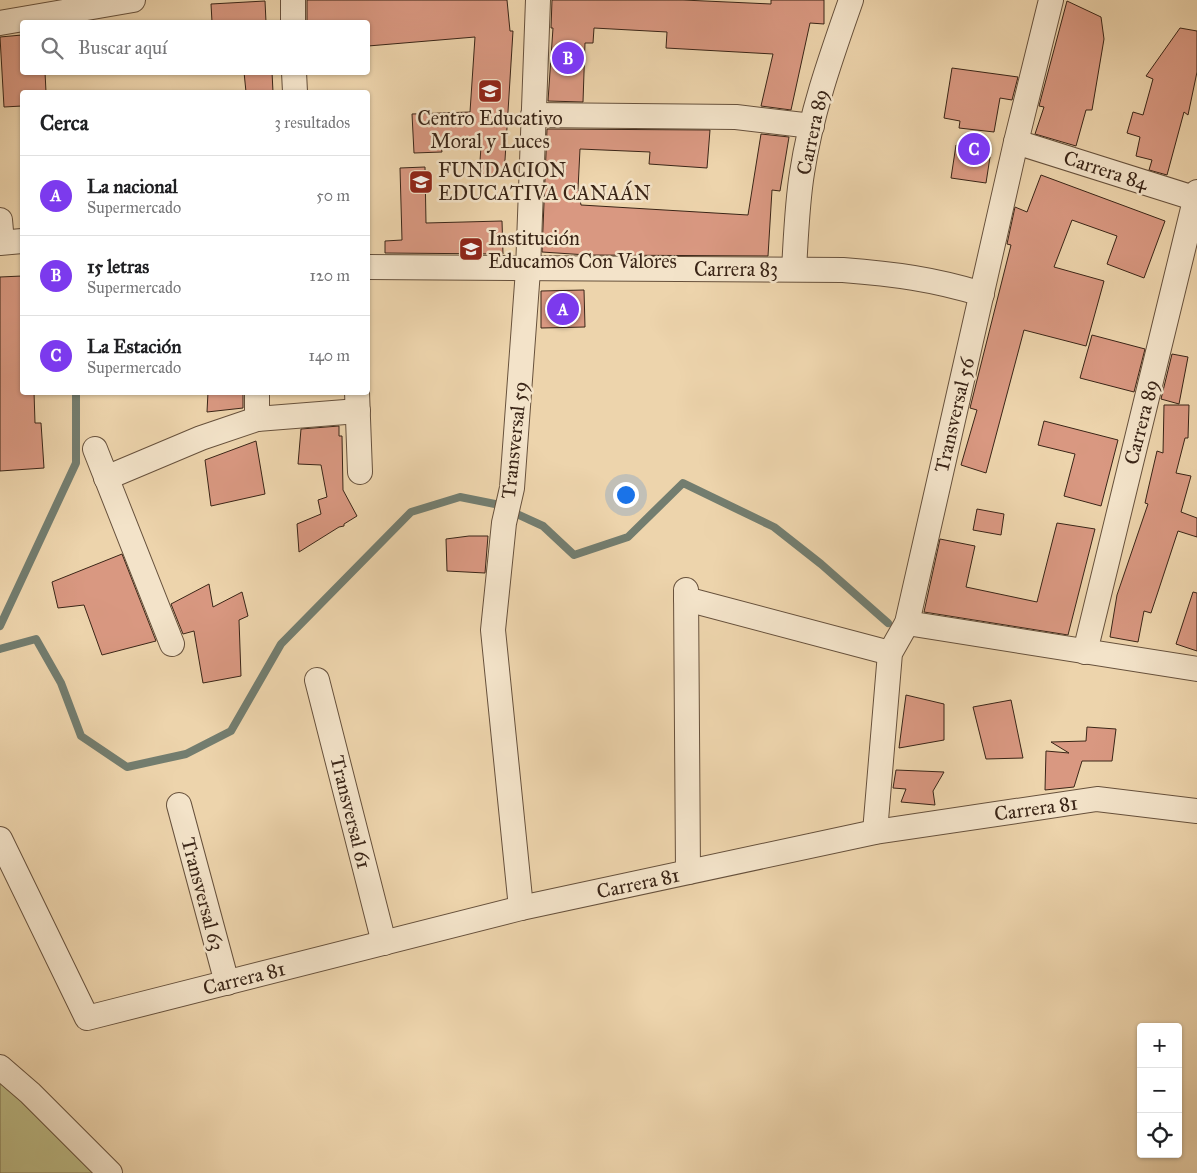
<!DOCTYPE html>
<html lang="es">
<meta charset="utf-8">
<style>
:root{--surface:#fff;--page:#f2f2f2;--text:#202124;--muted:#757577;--line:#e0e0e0;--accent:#7c3aed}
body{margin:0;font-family:"IM FELL Great Primer",serif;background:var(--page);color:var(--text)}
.controls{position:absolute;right:15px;bottom:15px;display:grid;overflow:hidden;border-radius:5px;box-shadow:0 1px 4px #0004}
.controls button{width:45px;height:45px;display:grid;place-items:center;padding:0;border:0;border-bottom:1px solid var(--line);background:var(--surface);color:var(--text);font:25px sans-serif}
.you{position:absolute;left:625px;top:494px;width:18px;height:18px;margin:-12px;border:4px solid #fff;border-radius:50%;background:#1a73e8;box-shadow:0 0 0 8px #1a73e833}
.badge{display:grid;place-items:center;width:32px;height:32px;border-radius:50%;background:var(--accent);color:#fff;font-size:16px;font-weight:700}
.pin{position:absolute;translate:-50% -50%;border:2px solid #fff;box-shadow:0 1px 5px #0006}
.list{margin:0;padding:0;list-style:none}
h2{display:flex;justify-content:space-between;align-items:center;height:65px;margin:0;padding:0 20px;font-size:21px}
h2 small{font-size:16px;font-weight:400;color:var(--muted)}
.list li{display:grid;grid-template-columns:32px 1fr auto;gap:15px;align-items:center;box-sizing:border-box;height:80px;padding:0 20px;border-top:1px solid var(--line)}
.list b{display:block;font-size:19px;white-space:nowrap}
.list p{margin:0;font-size:16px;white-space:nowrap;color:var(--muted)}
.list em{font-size:16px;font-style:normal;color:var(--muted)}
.icon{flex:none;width:28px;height:28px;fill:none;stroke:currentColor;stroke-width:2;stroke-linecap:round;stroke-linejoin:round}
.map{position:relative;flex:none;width:1197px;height:1173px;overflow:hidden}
.search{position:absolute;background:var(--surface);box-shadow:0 1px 4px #0004;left:20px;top:20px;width:350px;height:55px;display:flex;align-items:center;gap:12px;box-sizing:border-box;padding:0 18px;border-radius:5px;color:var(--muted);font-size:19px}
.panel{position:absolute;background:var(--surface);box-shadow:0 1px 4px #0004;left:20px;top:90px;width:350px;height:305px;border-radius:5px}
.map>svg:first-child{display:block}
.green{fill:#bdbc87;stroke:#7c704f}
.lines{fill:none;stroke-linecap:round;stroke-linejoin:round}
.stream{stroke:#737d6f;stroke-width:8}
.building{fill:#d99881;stroke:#3a2517}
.street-casing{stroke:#67513c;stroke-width:26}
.street{stroke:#f3e3c9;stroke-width:24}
.labels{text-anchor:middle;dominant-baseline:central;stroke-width:5;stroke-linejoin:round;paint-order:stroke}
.poi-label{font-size:20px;fill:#3a2517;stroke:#f3e3c9;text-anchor:start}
.street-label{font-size:20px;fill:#3a2517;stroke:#f3e3c9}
</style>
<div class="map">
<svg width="1197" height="1173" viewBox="0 0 1197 1173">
<rect width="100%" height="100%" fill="#edd4ac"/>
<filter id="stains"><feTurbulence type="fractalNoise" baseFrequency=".004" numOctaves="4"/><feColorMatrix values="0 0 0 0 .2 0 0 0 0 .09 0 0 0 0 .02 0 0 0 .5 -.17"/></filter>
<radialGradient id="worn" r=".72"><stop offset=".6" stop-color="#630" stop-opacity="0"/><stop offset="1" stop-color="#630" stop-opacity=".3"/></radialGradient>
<polygon class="green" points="3,1080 99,1173 0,1173 0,1084"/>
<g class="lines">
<g class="stream">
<polyline points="0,626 76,463 76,392"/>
<polyline points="0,649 36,639 61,683 81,736 127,767 186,754 231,731 281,644 411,512 460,497 495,504 543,526 574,555 628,537 683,483 774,527 821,564 888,623"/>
</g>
</g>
<g class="building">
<polygon points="307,0 507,0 510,31 513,31 504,176 479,175 481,147 441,145 442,152 414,153 412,114 470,112 475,37 368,46 368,22 307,22"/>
<polygon points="552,0 683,0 771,4 771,0 824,0 824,24 810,23 791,110 761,106 773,54 666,48 667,32 594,28 593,43 585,43 583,102 548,101 553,28 551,28"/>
<polygon points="265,1 266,22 212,22 211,4"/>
<polygon points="1067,1 1101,17 1104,39 1092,110 1086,110 1076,146 1035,134 1044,107 1039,106"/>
<polygon points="1180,28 1197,31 1197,72 1188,115 1184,112 1167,175 1149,170 1152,160 1136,156 1140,137 1127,133 1133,112 1143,115 1153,79 1146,76"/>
<polygon points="22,35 22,72 45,72 46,92 22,92 22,106 4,107 0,37"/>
<polygon points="952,68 1018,77 1012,100 1000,98 994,132 959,128 960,121 944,118"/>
<polygon points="244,72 272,72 273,92 246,92"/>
<polygon points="547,129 710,130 707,168 649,164 650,152 580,149 578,189 581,205 748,215 761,134 789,137 780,191 772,190 768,256 587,255 542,252"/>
<polygon points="956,145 990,157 986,183 951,178"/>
<polygon points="425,167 426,223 502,221 503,254 385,253 385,241 402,240 400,168"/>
<polygon points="1041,175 1165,221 1144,278 1107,264 1117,236 1072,220 1054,267 1104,281 1086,346 1024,330 986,473 961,465 977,410 970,408 1011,245 1007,244 1015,207 1027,212"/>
<polygon points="22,276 22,392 34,392 35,423 41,423 44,468 0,471 0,277"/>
<polygon points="584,290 585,327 541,328 541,291"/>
<polygon points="1092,335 1145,349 1134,392 1080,378"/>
<polygon points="1172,354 1188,357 1179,404 1161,399"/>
<polygon points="208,392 243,392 243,408 207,412"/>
<polygon points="1164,405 1189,405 1188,438 1185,438 1176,473 1191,476 1181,512 1197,518 1197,537 1178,531 1151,613 1144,611 1138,642 1110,637 1117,595 1148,504 1145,503 1147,494 1157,451 1163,453"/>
<polygon points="1044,421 1118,440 1101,506 1064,496 1075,454 1038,445"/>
<polygon points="339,426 339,436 342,436 343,490 357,516 344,524 344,526 339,527 299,552 297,524 321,514 318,500 327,497 321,465 298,464 301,429"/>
<polygon points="256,441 265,494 211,506 205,460"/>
<polygon points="977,509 1004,514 1001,535 973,530"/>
<polygon points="1057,523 1095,529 1068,635 924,612 940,539 975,546 966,587 1037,602"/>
<polygon points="469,536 488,536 485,573 447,571 446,539"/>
<polygon points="122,554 156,641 102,655 84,605 58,608 52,582"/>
<polygon points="209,584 213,607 242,592 248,616 239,620 241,676 203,683 194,631 183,634 171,604"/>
<polygon points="1193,592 1197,593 1197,651 1176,644"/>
<polygon points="906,695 944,704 944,740 899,748"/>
<polygon points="1011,700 1023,758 986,759 973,707"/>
<polygon points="1087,727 1116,729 1112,761 1082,761 1074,787 1045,790 1046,751 1069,753 1051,742 1086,741"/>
<polygon points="896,770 944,772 933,791 935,805 901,802 906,789 893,788"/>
</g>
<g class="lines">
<defs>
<g id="street">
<polyline points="293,0 293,22"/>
<polyline points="0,23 133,0"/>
<polyline points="294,72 295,92"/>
<polyline points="533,115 736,117 812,126"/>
<polyline points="1016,142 1197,199"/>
<polyline points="0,220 2,242"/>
<polyline points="0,243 22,241"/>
<path d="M 368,267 L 843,270 C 894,274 933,279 982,294"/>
<path d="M 794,269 C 796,237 797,204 802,173 C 811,113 831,57 851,0"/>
<polyline points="257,392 257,419"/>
<polyline points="357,392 360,472"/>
<polyline points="95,449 172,644"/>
<polyline points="106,478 201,438 257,419 358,411"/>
<polyline points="686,590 688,872"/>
<polyline points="686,599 890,653"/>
<polyline points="907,623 1197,669"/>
<polyline points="1085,652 1197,192"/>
<polyline points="317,680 384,943"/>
<polyline points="179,805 227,983"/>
<polyline points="875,832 890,653 907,623 1016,142 1051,0"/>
<polyline points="0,839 87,1018 521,908 875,832 1097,799 1197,811"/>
<polyline points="521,908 493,630 504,523 512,488 528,270 538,0"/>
<polyline points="0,1067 30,1093 110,1173"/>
</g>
</defs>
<use href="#street" class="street-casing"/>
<use href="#street" class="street"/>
</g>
<defs>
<symbol id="school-square" viewBox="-11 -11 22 22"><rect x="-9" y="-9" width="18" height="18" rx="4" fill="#8f2418" stroke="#f3e3c9"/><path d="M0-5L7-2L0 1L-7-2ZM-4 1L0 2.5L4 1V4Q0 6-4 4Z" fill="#fff"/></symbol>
</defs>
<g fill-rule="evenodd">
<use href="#school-square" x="476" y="77" width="28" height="28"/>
<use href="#school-square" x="407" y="168" width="28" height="28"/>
<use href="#school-square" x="457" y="235" width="28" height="28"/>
</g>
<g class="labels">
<g class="poi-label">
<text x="490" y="118" text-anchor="middle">Centro Educativo<tspan x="490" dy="23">Moral y Luces</tspan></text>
<text x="438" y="170">FUNDACION<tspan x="438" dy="23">EDUCATIVA CANAÁN</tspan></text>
<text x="488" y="238">Institución<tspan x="488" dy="23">Educamos Con Valores</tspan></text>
</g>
<g class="street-label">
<text transform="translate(812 132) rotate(-78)">Carrera 89</text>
<text transform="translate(1106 170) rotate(18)">Carrera 84</text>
<text x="736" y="269">Carrera 83</text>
<text transform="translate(954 415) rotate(-77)">Transversal 56</text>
<text transform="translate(1141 422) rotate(-76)">Carrera 89</text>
<text transform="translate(514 440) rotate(-84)">Transversal 59</text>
<text transform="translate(1036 808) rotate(-8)">Carrera 81</text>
<text transform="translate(351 812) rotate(76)">Transversal 61</text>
<text transform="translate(638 883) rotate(-12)">Carrera 81</text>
<text transform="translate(203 894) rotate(75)">Transversal 63</text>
<text transform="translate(244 978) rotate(-14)">Carrera 81</text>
</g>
</g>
<rect width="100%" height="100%" filter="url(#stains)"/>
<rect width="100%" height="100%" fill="url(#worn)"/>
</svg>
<div class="controls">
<button>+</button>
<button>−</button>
<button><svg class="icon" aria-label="locate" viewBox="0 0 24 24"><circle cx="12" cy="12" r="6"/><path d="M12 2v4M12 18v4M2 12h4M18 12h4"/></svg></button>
</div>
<div class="you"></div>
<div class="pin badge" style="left:563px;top:309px">A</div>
<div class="pin badge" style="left:568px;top:58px">B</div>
<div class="pin badge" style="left:974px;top:149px">C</div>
<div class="search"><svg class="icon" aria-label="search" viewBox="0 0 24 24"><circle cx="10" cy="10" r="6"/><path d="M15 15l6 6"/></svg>Buscar aquí</div>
<section class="panel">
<h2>Cerca<small>3 resultados</small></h2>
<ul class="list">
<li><span class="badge">A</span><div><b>La nacional</b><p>Supermercado</p></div><em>50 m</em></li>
<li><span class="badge">B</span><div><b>15 letras</b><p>Supermercado</p></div><em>120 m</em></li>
<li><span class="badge">C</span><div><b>La Estación</b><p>Supermercado</p></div><em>140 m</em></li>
</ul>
</section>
</div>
